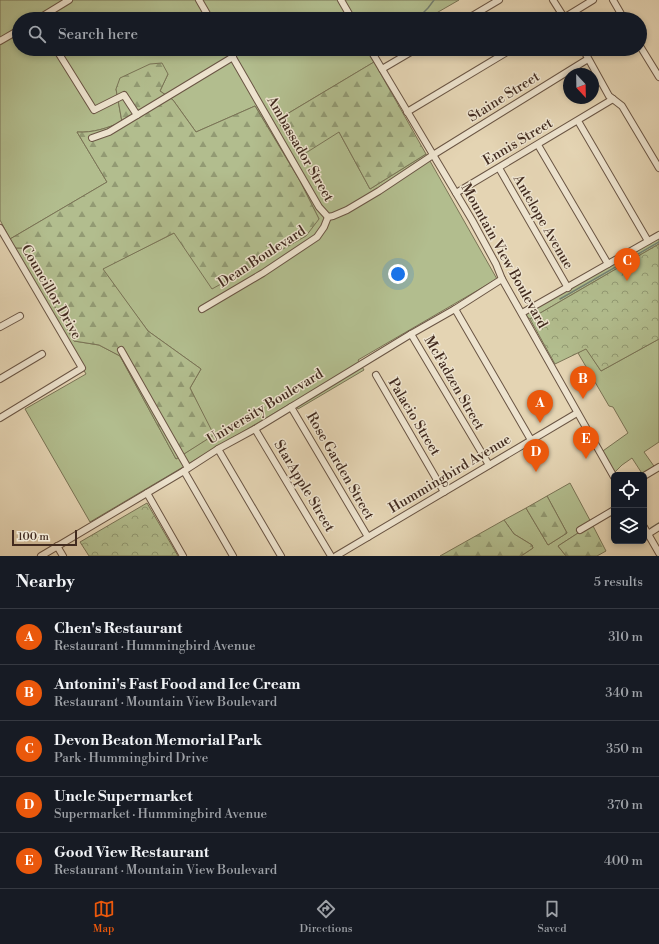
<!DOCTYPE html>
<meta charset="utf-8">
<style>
:root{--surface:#171b24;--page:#242831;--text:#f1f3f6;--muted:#9ea1a6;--line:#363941;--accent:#ea580c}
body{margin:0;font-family:"Libre Bodoni",serif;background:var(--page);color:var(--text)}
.controls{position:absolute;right:12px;bottom:12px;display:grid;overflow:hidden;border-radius:6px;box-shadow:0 2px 6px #0003}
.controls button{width:36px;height:36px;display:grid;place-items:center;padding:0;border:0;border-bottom:1px solid var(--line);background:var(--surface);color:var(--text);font:20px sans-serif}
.compass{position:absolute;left:563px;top:68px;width:36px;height:36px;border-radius:50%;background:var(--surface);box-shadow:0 2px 6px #0003;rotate:158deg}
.scale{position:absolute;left:12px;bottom:10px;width:65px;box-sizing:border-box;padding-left:4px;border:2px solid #422b1f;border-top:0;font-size:11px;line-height:14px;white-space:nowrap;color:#422b1f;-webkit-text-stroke:3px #ede3ce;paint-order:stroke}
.you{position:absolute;left:398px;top:274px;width:14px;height:14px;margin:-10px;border:3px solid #fff;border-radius:50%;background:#1a73e8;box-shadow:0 0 0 6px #1a73e833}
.badge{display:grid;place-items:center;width:26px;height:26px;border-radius:50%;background:var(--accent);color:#fff;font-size:13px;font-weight:700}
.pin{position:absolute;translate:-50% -33px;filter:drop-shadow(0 1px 2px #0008)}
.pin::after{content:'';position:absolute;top:21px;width:14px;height:12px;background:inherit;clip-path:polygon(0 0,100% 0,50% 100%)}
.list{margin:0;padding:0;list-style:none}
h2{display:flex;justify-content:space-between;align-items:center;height:52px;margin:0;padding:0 16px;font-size:17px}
h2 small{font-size:13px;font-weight:400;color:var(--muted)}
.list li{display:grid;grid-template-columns:26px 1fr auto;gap:12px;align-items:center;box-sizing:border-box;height:56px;padding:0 16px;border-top:1px solid var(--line)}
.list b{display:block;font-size:15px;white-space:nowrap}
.list p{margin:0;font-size:13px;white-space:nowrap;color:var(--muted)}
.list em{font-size:13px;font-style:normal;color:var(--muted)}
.icon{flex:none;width:22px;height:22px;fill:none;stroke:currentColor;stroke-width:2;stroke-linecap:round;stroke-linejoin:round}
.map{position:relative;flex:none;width:659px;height:556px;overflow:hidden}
.search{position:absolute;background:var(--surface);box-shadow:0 2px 6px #0003;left:12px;right:12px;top:12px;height:44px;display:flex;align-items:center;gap:10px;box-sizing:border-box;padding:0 14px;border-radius:22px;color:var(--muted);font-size:15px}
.sheet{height:332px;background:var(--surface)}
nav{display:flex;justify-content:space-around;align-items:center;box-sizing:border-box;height:56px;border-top:1px solid var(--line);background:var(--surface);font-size:11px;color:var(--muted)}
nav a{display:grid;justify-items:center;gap:2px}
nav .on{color:var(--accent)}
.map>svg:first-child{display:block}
.green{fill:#b2bd8e;stroke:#7a7456}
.forest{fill:url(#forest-firs);stroke:#7a7456}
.park{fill:url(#park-crowns);stroke:#7a7456}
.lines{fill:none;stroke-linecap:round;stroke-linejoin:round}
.stream{stroke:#748072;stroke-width:1.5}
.minor-casing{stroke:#6a5544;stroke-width:8}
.minor{stroke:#ede3ce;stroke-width:6}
.labels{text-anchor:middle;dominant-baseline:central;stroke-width:3;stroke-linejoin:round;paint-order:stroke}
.street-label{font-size:14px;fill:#422b1f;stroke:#ede3ce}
</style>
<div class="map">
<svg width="659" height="556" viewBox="0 0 659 556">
<defs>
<pattern id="forest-firs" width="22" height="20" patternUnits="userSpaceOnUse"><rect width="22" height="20" fill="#b2bd8e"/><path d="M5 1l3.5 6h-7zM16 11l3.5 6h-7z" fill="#929a73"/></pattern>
<pattern id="park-crowns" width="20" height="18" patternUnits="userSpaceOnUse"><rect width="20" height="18" fill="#b2bd8e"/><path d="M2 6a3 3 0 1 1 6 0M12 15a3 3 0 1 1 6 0" fill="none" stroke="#929a73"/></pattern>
</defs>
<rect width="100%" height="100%" fill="#e4d4b3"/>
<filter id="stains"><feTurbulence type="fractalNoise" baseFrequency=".005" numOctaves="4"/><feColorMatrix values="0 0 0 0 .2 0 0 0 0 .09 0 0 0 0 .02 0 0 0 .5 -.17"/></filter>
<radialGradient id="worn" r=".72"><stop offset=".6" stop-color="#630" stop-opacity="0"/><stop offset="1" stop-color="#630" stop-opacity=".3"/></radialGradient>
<g class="green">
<path d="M 0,0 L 459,0 L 426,19 L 19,19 L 19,49 L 374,49 L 368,53 L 374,62 L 277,120 L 339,132 L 370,189 L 426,154 L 497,279 L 358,360 L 364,370 L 298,409 L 293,402 L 90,522 L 25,409 L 86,374 L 15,248 L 22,248 L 74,341 L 99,345 L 120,356 L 176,459 L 213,435 L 190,388 L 201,369 L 148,331 L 102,269 L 174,233 L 319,219 L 300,181 L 255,106 L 196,132 L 173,100 L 160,91 L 168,74 L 116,89 L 122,122 C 107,128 93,133 77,132 L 107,182 L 10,239 L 0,220 Z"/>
<polygon points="659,235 659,244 530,319 522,313"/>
<polygon points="659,339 659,442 644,452 656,469 643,475 632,458 622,465 613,474 600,453 628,433 613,407 609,406 578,353 586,348 601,371"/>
<polygon points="570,483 592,524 558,546 566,556 521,556 533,548 532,545 514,534 504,520 526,508 548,545 567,533 547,496"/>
</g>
<g class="forest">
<polygon points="374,62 426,154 370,189 339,132 301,156 277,120"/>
<path d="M 162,63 L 168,74 L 160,91 L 173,100 L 196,132 L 255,106 L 300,181 L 319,219 L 306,236 L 212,289 L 174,233 L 103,269 L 148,331 L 201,369 L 190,388 L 214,435 L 176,459 L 120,356 L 99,345 L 74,341 L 22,248 L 15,248 L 10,239 L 107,182 L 77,132 C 93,133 107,128 122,122 L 116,89 L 120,78 L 150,64 Z"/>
<polygon points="547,496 567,533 548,545 526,508"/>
<polygon points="504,520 514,534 532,545 533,548 521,556 440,556"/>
<polygon points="592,524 606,551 597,556 566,556 558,546"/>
</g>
<g class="park">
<polygon points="659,244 659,339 601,371 586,349 555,364 530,319"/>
<polygon points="147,503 178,556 89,556 80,542"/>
</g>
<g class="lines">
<g class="stream">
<polyline points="417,19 428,8 434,0"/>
<polyline points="560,299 659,242"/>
<polyline points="651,528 659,523"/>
</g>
<defs>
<g id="minor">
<polyline points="199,0 210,19"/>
<polyline points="341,0 352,19"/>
<polyline points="553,0 565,19"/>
<polyline points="613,0 624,19"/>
<polyline points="38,19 69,0"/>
<polyline points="467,19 499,0"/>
<polyline points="562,19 593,0"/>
<polyline points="0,41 19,30"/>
<polyline points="640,46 659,77"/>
<polyline points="56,49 94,110 124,95 137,115"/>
<polyline points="228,49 319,207 328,217 333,216 347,210 379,191 433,155 588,59"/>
<polyline points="370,49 472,220 496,264 502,279 614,477"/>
<polyline points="583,49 609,96 622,106 659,168"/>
<polyline points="382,69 416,49"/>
<polyline points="407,112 512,49"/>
<polyline points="578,121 648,241"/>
<polyline points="92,138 109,132 233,57"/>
<polyline points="538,145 608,264"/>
<polyline points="499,168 568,288"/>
<polyline points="456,193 613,99"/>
<polyline points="0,228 82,368 0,418"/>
<polyline points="202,309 263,273 317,237 324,227 328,217"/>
<polyline points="455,309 531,440"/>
<polyline points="522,313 659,235"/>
<polyline points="0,327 20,316"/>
<polyline points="411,334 489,465"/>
<polyline points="121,350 188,468"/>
<polyline points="376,375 444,492"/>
<polyline points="0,379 42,354"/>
<polyline points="291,407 368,537"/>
<polyline points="255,429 331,556"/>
<polyline points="218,449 281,556"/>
<polyline points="184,471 233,556"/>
<polyline points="644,476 659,467"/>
<polyline points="147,493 183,556"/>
<polyline points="644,527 659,553"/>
<polyline points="580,530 614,510"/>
<polyline points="648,534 659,527"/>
<polyline points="57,546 63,556"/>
<polyline points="41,556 184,471 218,449 255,429 411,334 455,309 502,279"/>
<polyline points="336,556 577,413"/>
</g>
</defs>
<use href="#minor" class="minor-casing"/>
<use href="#minor" class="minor"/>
</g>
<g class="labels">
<g class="street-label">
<text transform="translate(504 97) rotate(-32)">Staine Street</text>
<text transform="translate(518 142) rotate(-31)">Ennis Street</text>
<text transform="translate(300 149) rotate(60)">Ambassador Street</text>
<text transform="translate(543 222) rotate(60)">Antelope Avenue</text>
<text transform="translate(504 256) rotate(61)">Mountain View Boulevard</text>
<text transform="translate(262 257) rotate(-33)">Dean Boulevard</text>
<text transform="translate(51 292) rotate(60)">Councillor Drive</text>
<text transform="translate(454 383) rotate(60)">McFadzen Street</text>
<text transform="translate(265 407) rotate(-31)">University Boulevard</text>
<text transform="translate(414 417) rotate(59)">Palacio Street</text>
<text transform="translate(340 466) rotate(60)">Rose Garden Street</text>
<text transform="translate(450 474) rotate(-31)">Hummingbird Avenue</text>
<text transform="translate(304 486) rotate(59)">StarApple Street</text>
</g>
</g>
<rect width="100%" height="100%" filter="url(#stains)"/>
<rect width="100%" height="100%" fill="url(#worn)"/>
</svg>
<div class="controls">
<button><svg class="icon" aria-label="locate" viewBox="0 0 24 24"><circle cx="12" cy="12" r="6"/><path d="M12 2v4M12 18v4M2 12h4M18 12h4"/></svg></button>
<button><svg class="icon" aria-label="layers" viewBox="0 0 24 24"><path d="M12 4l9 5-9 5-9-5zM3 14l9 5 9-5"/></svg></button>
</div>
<svg class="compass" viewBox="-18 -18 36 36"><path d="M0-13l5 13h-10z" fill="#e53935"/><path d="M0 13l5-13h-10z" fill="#9ea1a6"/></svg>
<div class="scale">100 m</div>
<div class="you"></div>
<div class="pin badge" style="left:540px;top:423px">A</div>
<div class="pin badge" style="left:583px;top:399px">B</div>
<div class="pin badge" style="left:627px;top:281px">C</div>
<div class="pin badge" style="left:536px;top:472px">D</div>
<div class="pin badge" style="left:586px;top:459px">E</div>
<div class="search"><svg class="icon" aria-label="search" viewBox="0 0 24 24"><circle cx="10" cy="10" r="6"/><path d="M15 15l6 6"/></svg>Search here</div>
</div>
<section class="sheet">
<h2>Nearby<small>5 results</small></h2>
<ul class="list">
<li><span class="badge">A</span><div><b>Chen's Restaurant</b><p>Restaurant · Hummingbird Avenue</p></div><em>310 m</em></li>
<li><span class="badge">B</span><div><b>Antonini's Fast Food and Ice Cream</b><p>Restaurant · Mountain View Boulevard</p></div><em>340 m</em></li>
<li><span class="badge">C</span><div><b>Devon Beaton Memorial Park</b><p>Park · Hummingbird Drive</p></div><em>350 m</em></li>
<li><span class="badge">D</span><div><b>Uncle Supermarket</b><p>Supermarket · Hummingbird Avenue</p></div><em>370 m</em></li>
<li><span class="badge">E</span><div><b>Good View Restaurant</b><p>Restaurant · Mountain View Boulevard</p></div><em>400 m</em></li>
</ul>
</section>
<nav>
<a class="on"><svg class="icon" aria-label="map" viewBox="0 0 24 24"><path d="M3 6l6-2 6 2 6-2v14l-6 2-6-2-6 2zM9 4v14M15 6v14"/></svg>Map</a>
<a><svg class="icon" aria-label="directions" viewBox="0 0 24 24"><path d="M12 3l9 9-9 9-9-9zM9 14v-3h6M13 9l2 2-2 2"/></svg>Directions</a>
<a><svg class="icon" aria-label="saved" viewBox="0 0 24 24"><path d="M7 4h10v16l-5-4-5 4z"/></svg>Saved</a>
</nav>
